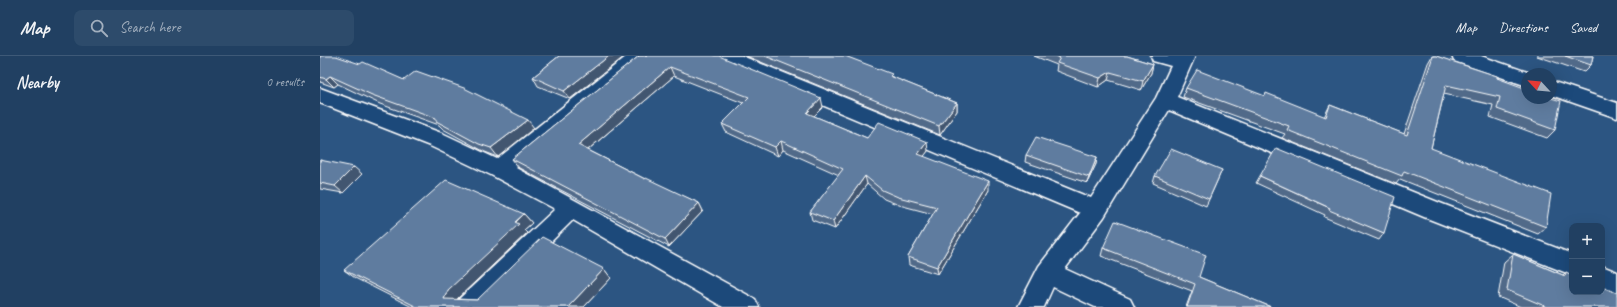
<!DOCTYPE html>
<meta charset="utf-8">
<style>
:root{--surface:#214062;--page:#2d4b6b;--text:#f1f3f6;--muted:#a2afbe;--line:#3e5977}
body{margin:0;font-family:Caveat,sans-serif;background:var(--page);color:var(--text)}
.controls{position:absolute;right:12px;bottom:12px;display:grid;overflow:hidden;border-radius:8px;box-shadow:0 4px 16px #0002}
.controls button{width:36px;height:36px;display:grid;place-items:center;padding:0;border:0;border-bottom:1px solid var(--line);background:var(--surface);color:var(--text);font:20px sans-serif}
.compass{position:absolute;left:1201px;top:12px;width:36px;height:36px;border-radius:50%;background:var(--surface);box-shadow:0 4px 16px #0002;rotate:296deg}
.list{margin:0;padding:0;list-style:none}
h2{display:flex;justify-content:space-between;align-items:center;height:52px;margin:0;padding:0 16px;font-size:17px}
h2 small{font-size:13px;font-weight:400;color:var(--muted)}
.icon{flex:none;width:22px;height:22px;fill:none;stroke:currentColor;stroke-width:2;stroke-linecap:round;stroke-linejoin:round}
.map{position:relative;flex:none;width:1297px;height:251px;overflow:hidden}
header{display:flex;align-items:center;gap:24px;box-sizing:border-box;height:56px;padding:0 20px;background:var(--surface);border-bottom:1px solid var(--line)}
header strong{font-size:19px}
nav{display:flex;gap:22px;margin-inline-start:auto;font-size:14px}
.search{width:280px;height:36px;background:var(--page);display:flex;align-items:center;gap:10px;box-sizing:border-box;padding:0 14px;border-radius:8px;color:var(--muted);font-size:15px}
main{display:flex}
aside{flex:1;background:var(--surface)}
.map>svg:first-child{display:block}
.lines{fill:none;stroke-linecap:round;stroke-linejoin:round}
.minor-casing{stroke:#fff;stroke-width:3}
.minor{fill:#1f4a7a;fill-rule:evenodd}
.wall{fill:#516b89;stroke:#fff}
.shaded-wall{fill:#42576f;stroke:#fff}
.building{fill:#5e7c9f;stroke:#fff}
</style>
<header>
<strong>Map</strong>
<div class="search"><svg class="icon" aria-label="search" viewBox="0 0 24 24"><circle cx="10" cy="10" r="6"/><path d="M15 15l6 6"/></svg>Search here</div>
<nav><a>Map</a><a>Directions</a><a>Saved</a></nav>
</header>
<main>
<aside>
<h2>Nearby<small>0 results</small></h2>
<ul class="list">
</ul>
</aside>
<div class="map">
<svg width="1297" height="251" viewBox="0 0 1297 251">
<rect width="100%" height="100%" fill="#2c5582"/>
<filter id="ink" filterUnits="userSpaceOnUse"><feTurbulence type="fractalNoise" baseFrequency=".025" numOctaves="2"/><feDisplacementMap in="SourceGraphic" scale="8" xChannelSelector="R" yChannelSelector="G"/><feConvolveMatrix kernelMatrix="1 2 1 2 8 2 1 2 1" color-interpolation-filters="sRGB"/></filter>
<g filter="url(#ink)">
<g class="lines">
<defs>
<g id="minor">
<polygon points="307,0 328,0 326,5 196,112 435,243 439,251 403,251 253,164 165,251 135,251 139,243 235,153 171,119 110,90 0,47 0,32 124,78 177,103"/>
<polygon points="395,0 422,0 771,142 836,42 851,10 833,5 831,0 875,0 857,41 1120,147 1252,198 1252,219 1104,161 849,54 784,161 745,213 810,243 814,251 775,251 733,231 724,251 698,251 719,210 760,157 397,5"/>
<polygon points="1132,0 1161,0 1213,18 1207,18 1207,30 1134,5"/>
<polygon points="1231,25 1297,47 1297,62 1231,39"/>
<polygon points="1282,210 1297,216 1297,238 1282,232"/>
</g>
</defs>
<use href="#minor" class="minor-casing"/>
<use href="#minor" class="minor"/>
</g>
<g class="wall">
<polygon points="0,0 84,24 214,72 178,101 165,96 123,73 119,69 60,48 18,28 14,31 0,26"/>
<polygon points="239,0 250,43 218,30 213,21"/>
<polygon points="319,0 503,51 494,60 547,82 608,95 603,101 668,134 618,218 589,209 588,201 613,158 579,149 564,143 547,128 515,173 492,164 490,156 519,119 463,94 458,100 406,76 402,68 423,47 354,20 268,94 325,123 379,147 383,155 349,191 199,112 192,103"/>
<polygon points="426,0 525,0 572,21 637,47 637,55 620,79"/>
<polygon points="714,0 807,0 833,8 831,17 821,34 788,24 778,31 736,15 737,9"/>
<polygon points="1112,0 1116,0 1177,22 1235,74 1227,82 1170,61 1173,49 1124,38 1111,92 1226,171 1218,178 1080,123 1076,128 962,82 965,78 863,41 866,32 945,40 1004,61 1010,49 1084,78 1108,7"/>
<polygon points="1217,0 1273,0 1271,9 1264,16"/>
<polygon points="706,99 777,101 776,108 767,127 705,106"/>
<polygon points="0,104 42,118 23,137 0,133"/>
<polygon points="902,114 886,150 833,127 835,120"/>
<polygon points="940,120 1064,177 1059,184 1004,161 1005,159 936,127"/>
<polygon points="204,158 212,167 204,174 207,177 138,242 137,243 157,244 284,213 291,222 264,251 92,251 35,222 24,214"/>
<polygon points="783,192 879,221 951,251 866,251 872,235 781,200"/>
<polygon points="1193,198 1243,219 1246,216 1297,251 1201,251 1178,241 1184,206"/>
</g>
<g class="shaded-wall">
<polygon points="289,0 305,0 250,43 244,35"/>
<polygon points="833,8 831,17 821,34 823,25"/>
<polygon points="350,11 354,20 263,98 258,89"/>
<polygon points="790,16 788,24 778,31 780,22"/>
<polygon points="10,20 18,28 14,31 6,23"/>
<polygon points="501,42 503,51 489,65 487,57"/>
<polygon points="637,47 637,55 620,79 619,70"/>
<polygon points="208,64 214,72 178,101 171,92"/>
<polygon points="461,85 463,94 458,100 455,91"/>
<polygon points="607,86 608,95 599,107 598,98"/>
<polygon points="777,101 776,108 767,127 769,121"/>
<polygon points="34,111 42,118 23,137 15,130"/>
<polygon points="545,120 547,128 515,173 513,165"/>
<polygon points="668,125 668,134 618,218 617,211"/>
<polygon points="379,147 383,155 349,191 345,183"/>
<polygon points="204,158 212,167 204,174 207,177 138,242 134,251 124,243 128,234"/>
<polygon points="284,213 291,222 264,251 248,251"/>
</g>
<g class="building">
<polygon points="0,0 16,0 40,8 43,6 84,24 96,15 144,32 208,64 171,92 159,88 116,65 116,62 52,39 10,20 6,23 0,21"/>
<polygon points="239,0 289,0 244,35 213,21"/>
<polygon points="319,0 399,0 501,42 487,57 547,82 559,66 607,86 598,98 668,125 617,211 588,201 617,151 578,141 562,134 545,120 513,165 490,156 523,113 461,85 455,91 402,68 429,41 350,11 258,89 325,123 326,122 379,147 345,183 192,103"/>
<polygon points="445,0 525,0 572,18 570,20 637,47 619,70"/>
<polygon points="736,0 807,0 833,8 823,25 790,16 780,22 737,7 740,2"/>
<polygon points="1113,0 1116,0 1177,20 1177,22 1207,33 1207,42 1231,42 1241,45 1235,74 1177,53 1180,41 1126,29 1111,92 1231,138 1226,171 1084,115 1082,120 967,74 969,70 866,32 877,14 945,40 946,37 1006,61 1010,49 1087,79"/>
<polygon points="1245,0 1273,0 1271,9"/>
<polygon points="716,81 777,101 769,121 706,99"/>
<polygon points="956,92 1075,141 1064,177 1009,154 1010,152 940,120"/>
<polygon points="851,93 902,114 889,143 835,120"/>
<polygon points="0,104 34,111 15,130 0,127"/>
<polygon points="126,124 204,158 195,166 199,168 128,234 124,243 157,244 222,181 284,213 248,251 97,251 24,214"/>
<polygon points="795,165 886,199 879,221 951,251 867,251 875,228 783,192"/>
<polygon points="1193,198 1245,220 1246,216 1252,219 1252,236 1282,236 1282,231 1297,237 1297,251 1227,251 1187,234"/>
</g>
</g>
</svg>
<div class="controls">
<button>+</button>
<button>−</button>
</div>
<svg class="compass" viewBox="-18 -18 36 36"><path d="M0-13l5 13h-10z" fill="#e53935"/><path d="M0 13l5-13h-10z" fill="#a2afbe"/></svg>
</div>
</main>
